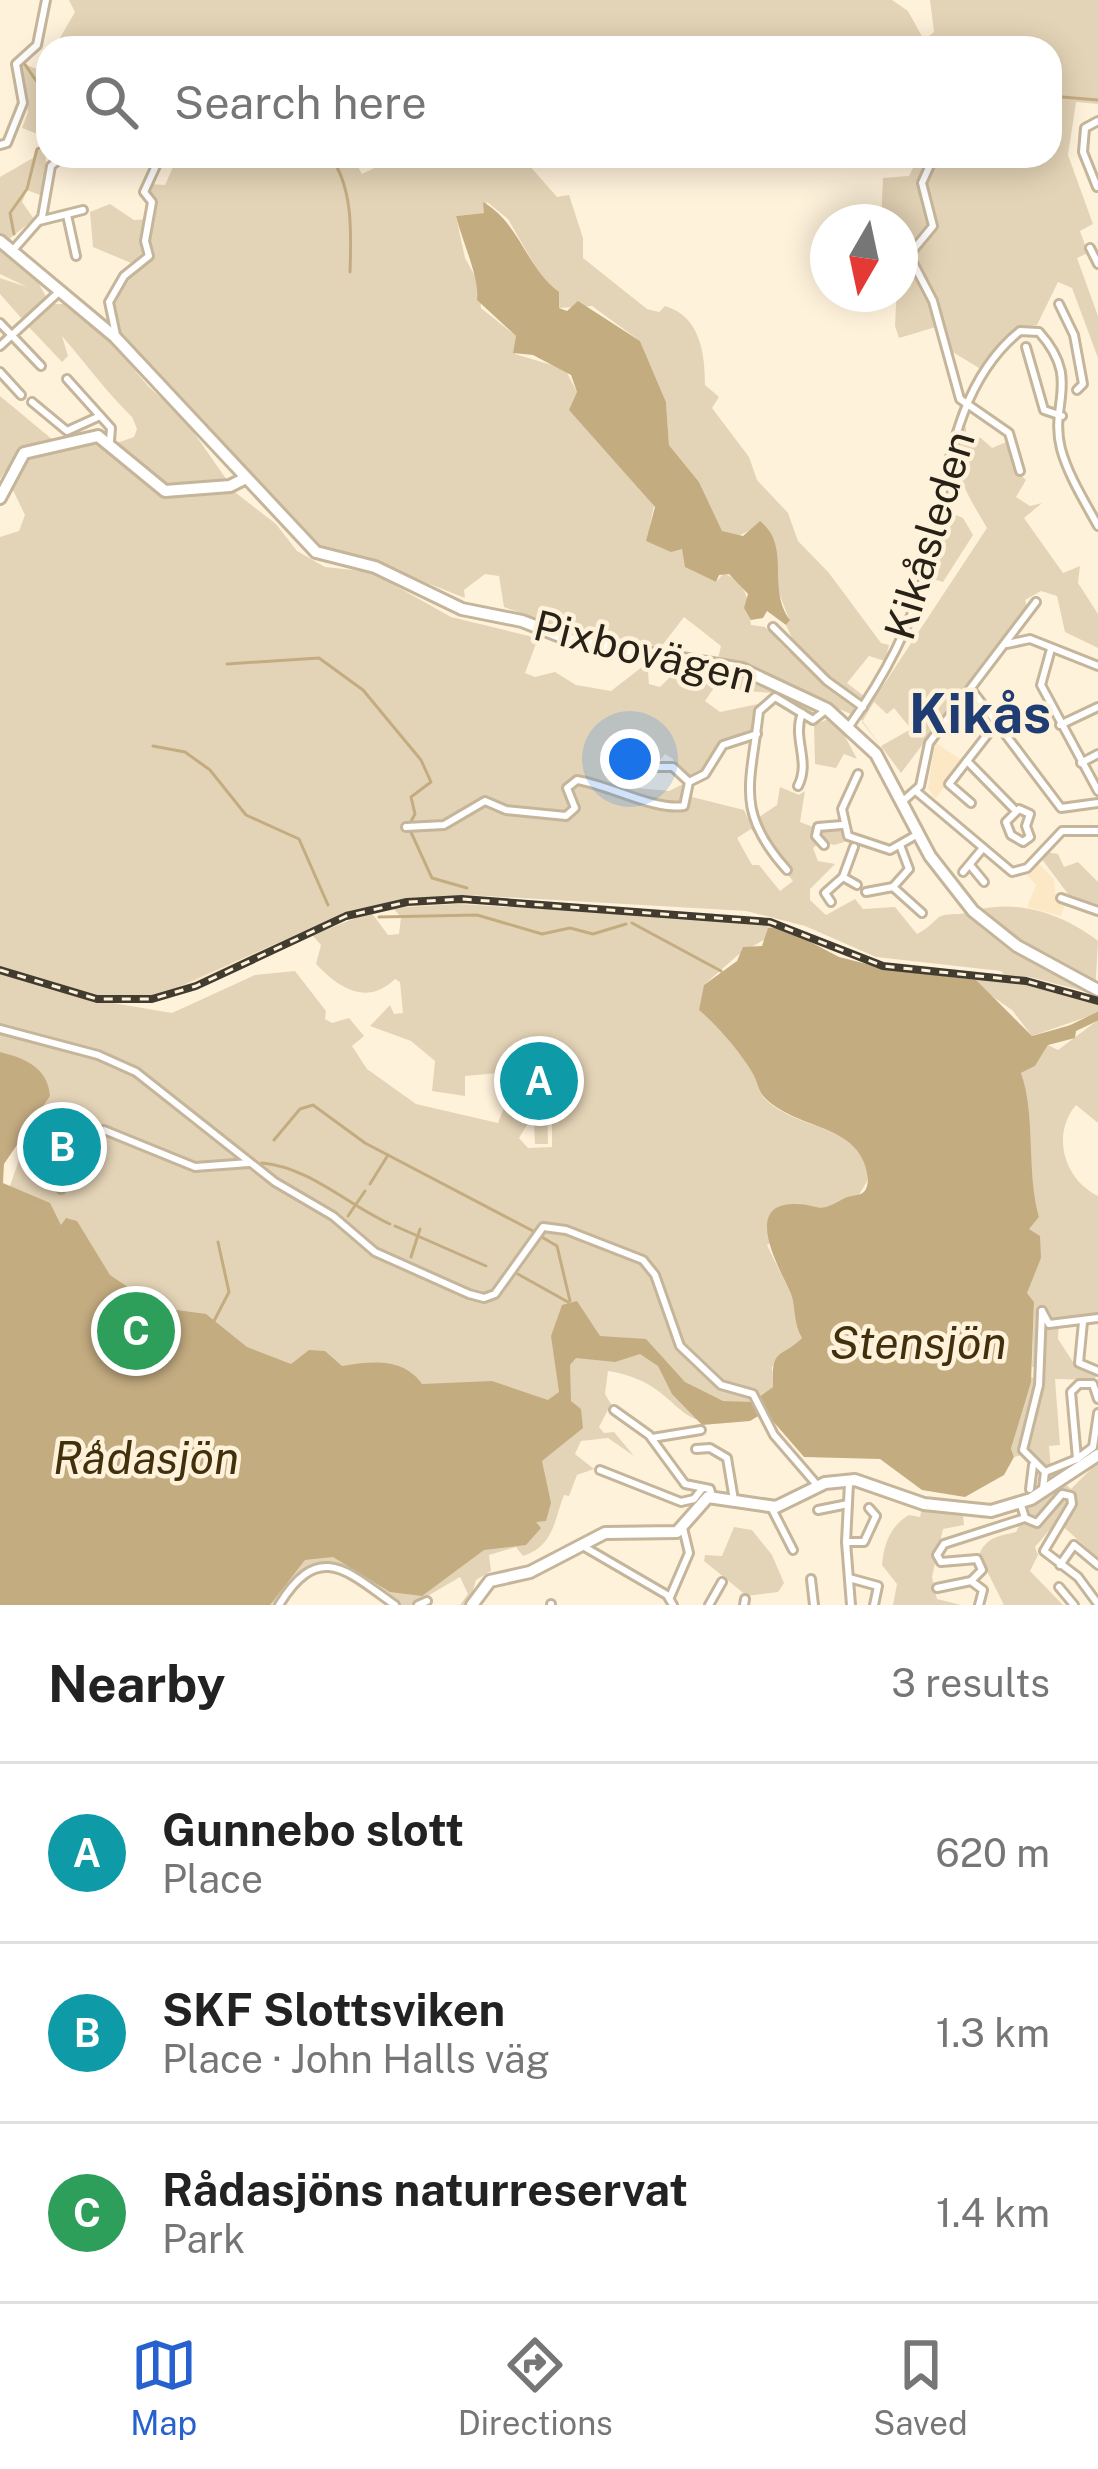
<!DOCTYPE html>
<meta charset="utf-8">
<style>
:root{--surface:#fff;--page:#f6f6f6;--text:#222;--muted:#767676;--line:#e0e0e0;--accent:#2661cf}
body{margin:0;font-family:"Public Sans",sans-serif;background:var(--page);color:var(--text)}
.compass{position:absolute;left:810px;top:204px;width:108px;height:108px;border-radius:50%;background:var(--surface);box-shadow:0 6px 30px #0003;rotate:189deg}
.you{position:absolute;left:630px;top:759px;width:42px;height:42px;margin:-30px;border:9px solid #fff;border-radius:50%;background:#1a73e8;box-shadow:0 0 0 18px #1a73e833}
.badge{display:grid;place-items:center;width:78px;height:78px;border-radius:50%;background:var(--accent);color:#fff;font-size:39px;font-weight:700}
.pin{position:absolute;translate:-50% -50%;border:6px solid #fff;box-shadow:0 3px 12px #0006}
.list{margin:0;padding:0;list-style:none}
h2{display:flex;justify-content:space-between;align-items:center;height:156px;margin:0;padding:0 48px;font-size:51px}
h2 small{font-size:39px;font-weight:400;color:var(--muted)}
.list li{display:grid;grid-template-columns:78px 1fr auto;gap:36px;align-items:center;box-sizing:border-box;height:180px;padding:0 48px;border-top:3px solid var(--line)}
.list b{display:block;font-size:45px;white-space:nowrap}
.list p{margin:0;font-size:39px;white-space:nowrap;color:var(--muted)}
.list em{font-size:39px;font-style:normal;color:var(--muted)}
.icon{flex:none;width:66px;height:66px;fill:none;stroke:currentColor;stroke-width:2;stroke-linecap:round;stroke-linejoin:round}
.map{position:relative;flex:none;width:1098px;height:1605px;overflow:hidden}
.search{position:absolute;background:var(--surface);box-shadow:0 6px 30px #0003;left:36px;right:36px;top:36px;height:132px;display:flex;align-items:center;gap:30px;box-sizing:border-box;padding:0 42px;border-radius:36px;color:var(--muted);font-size:45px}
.sheet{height:696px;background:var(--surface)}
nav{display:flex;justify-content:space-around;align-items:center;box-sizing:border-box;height:168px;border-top:3px solid var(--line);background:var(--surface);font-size:33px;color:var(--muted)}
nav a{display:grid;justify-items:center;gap:6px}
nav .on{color:var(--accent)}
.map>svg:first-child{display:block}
.built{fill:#fde8c5}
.green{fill:#e4d4b7;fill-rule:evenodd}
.water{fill:#c4ac81}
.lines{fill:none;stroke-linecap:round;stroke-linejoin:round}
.stream{stroke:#c4ac81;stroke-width:3}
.river{stroke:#c4ac81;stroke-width:8}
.street-casing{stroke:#c5b59a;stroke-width:12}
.secondary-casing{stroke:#c5b59a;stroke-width:16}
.street{stroke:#fff;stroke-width:6}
.secondary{stroke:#fff;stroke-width:10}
.rail-casing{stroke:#423b2f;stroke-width:8}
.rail{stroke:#fff2db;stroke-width:3;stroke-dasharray:9;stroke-linecap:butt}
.labels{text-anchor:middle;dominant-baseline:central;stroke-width:9;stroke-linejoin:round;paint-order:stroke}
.street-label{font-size:42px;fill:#272117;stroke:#fff2db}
.water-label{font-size:45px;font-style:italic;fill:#42300c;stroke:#fff2db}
.district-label{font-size:54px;font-weight:bold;fill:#1f3d73;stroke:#fff2db}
</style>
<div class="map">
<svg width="1098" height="1605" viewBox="0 0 1098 1605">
<rect width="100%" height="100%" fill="#fff2db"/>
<g class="built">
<polygon points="935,742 964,762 935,799 928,788"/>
<polygon points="1036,861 1054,879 1056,899 1065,904 1061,916 1027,907 1036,885 1027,875"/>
<polygon points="467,898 766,920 887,966 1031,980 1069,990 1098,1002 1034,983 887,969 750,920 531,905 420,906 352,916 194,989 157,1000 97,1000 0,971 97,997 156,997 352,910"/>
</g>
<g class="green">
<polygon points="69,0 892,0 908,11 924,40 934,32 930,0 1098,0 1098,104 1076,102 1068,155 1093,224 1080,231 1088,253 1077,258 1098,316 1098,358 1072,288 1058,282 1037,325 1013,329 984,371 946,348 939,326 899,338 895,326 900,222 881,222 883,178 909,176 919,156 1050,156 1050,48 54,48 75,12"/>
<polygon points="48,61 45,197 27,190 22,202 34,219 8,240 0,234 0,177 33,158 41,142 40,135 22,128 28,112 21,63 37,69"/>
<path d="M 178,156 L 352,156 L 362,174 L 399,156 L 521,156 L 557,197 L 569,195 L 583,238 L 583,258 L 647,309 L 659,312 L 665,306 C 700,316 705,353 705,385 L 719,397 L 712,408 L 749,457 L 757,480 L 788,513 L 798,541 L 829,573 L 881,643 L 889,645 L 885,661 L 869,656 L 847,683 L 865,697 L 851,714 L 718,659 L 721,646 L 684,617 L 661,647 L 571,631 L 504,607 L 499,576 L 485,574 L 464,590 L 465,598 L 369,560 L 331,553 L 303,537 L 290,513 L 237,467 L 117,336 L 111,298 L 134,271 L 131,263 L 93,247 L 90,212 L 110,204 L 134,220 L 151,219 L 145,190 L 150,184 L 165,185 ZM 487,202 L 508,219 L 559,308 L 592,306 L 640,341 L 666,402 L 669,445 L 699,482 L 722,532 L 737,537 L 754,528 L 789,619 L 786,625 L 795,645 L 789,652 L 765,627 L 751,625 C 749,602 748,584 724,573 L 716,582 L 693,571 L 686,553 L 650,525 L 654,506 L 580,419 L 577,392 L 565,369 L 515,354 L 516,336 L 481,308 L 480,285 L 465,258 L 456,216 L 484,213 Z"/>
<path d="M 0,251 L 37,280 L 50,304 L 65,304 L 106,336 L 148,386 L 185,420 L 236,493 L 276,524 L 297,551 L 325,567 L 371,572 L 451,617 L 529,636 L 537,641 L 525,673 L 535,677 L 555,672 L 576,685 L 611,691 L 642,667 L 648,671 L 649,684 L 660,687 L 678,669 L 719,669 L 808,704 L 815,716 L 775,693 L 742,691 L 720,679 L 705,701 L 720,712 L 758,704 L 754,731 L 719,745 L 692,787 L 692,797 L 744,810 L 750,823 L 777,805 L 780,787 L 799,795 L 805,791 L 800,822 L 821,830 L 839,828 L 851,840 L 834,845 L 822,841 L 813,848 L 818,861 L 835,864 L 810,889 L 810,900 L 826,915 L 855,899 L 863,909 L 895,907 L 917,934 C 927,929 932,923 939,917 C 945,913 958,915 966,913 C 1012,897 1061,912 1098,941 L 1095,994 L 1026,976 L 1098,1002 L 1098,1013 L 1032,1036 L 1012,1010 L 964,977 L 1008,979 L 1001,971 L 876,957 L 805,926 L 746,911 L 468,895 L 352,910 L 156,997 L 97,997 L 0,969 L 0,537 L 19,531 L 25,515 L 10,484 L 13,474 L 6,470 L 0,479 L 0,396 L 59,445 L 89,438 L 111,445 L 134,437 L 137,429 L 132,417 C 106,392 84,361 62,336 L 68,356 L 62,362 L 27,325 L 39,314 L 31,312 L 23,320 L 0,294 L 0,278 L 27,287 L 0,274 ZM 632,745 L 643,749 L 646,763 L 658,763 L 665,754 L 673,759 L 683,784 L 669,791 L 638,788 L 632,767 L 620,765 L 618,754 ZM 751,829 L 793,881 L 780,891 L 759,865 L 752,865 L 737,838 Z"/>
<path d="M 966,426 L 966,437 L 981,438 L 992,448 L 1011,440 L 1014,469 L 1026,480 L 1016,497 L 1030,506 L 1042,503 L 1024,518 L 1063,573 L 1080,566 L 1078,583 L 1098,614 L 1098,648 L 1065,632 L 1057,596 L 1041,591 L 1025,600 L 1027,607 L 901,773 L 861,719 L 987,528 C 967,493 946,467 966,426 ZM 874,702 L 887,714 L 894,708 L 911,729 L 881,746 L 862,722 Z"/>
<polygon points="941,509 963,518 973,535 943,582 927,577"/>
<polygon points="828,719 839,725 857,759 844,754 836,768 815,764 814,725"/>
<polygon points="1046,852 1058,854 1064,867 1078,862 1098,882 1098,907 1068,894 1041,858"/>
<path d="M 456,904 L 750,920 L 784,928 L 738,955 L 704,985 C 711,1032 733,1037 753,1074 C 758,1082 758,1092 765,1099 C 800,1133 863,1122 868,1180 L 857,1198 L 816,1210 L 767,1245 L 791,1294 L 802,1338 L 772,1367 L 773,1387 L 752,1402 L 758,1415 C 666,1444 690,1384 608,1371 L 605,1394 L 611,1404 L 599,1427 L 604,1433 L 614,1432 L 634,1456 L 608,1438 L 581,1441 L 575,1454 L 594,1469 L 577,1475 L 569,1496 L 564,1495 C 554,1520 554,1546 523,1556 L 516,1547 L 489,1555 L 491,1571 L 476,1580 L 469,1605 L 460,1605 L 468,1594 L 460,1577 L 412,1605 L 399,1605 L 330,1564 L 309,1568 L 278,1605 L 0,1605 L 0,972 L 78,997 L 172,1013 L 255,975 L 295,971 L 326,1011 L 325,1019 L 332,1023 L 349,1018 L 364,1036 L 352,1046 L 367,1069 L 416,1104 L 498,1123 L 507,1100 L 526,1101 L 530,1120 L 519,1138 L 528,1148 L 552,1147 L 552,1063 L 546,1070 L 548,1144 L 535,1144 L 533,1101 L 512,1091 L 510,1072 L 465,1076 L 465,1096 L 432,1091 L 435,1061 L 411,1041 L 370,1026 L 390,1005 L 394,1014 L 403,1013 L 400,982 L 395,979 C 366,1007 338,987 316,964 L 321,945 L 312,935 L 371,912 L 388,935 L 399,934 L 401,917 L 393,908 ZM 43,1118 L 49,1121 L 45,1124 L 66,1130 L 76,1150 L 67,1158 L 23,1148 L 9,1189 L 2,1183 L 3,1164 L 33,1120 Z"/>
<path d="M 1098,1020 L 1098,1123 L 1076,1105 C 1051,1135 1064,1179 1098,1196 L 1098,1316 L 1059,1320 L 1058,1339 L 1075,1365 L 1097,1374 L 1094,1380 L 1055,1379 L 1060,1445 L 1049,1446 L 1051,1468 L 1025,1454 L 1014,1457 L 1011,1450 L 1031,1377 L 1038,1380 L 1038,1366 L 1032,1367 L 1034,1302 L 1027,1293 L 1028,1229 L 1039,1217 C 1026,1170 1034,1116 1021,1073 L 1035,1066 L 1048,1045 L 1058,1050 Z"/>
<path d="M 1098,1462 L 1098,1558 L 1057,1521 L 1035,1547 L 1038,1555 L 1030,1571 L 1063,1605 L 1004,1605 L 979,1555 C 986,1537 999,1536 1016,1532 L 1030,1506 L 1066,1485 L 1071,1489 Z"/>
<path d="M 922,1507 L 963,1515 L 964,1525 L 943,1529 L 932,1577 L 937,1599 L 961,1605 L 893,1605 L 897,1584 L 882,1565 C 884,1544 890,1526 909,1515 L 920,1517 Z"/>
<polygon points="734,1527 752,1530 772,1555 784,1583 778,1592 747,1596 704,1561 705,1555 722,1556"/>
</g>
<g class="water">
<path d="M 483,202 C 520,223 526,268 559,292 L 559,308 L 567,311 L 578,301 L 640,341 L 666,402 L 669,445 L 699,482 L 722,531 L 743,536 L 760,521 C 792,546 766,587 790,620 L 786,625 L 767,611 L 763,618 L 751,620 L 744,608 L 748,594 L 729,574 L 719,575 L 716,582 L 685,567 L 682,549 L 671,552 L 646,541 L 655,507 L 569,410 L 577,392 L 571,375 L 533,355 L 513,353 L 516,336 L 477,300 C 480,278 462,241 456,216 L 484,213 Z"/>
<path d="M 768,928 L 784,928 L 839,957 L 887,969 L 976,980 L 1032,1036 L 1071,1025 L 1076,1031 L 1075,1038 L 1048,1045 L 1035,1066 L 1021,1073 C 1036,1115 1026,1171 1039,1217 L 1029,1229 L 1040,1236 L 1041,1258 L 1027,1293 L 1034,1302 L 1031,1382 L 1011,1449 L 1014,1457 L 1004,1475 L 965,1497 L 922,1490 L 880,1459 L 804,1457 L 765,1412 L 750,1421 L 702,1425 L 672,1394 L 658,1366 L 640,1354 L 615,1362 L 576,1358 L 570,1365 L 571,1401 L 581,1409 L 583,1428 L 542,1461 L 551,1503 L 546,1521 L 536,1522 L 541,1528 L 526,1545 L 484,1550 L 422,1596 L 390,1592 L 333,1557 L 305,1560 L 270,1605 L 0,1605 L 0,1052 C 24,1058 48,1067 50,1096 L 4,1164 L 3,1183 L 50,1203 L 61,1225 L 66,1218 L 77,1221 L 110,1275 L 138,1294 L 170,1309 L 206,1314 L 247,1347 L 291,1364 L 309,1350 L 325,1351 L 342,1366 C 370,1361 404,1357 422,1384 L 492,1381 L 548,1400 L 559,1392 L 551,1336 L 562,1305 L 577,1301 L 600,1336 L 646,1339 L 685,1382 L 723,1401 L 752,1402 L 773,1387 C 771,1346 781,1359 802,1338 C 793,1322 796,1309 791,1294 C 783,1274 740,1205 793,1204 C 822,1204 815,1215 843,1199 C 856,1192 866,1200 868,1180 C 863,1123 801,1132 766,1099 C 758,1092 758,1083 753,1074 C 742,1054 717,1025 699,1010 L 704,985 L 737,961 L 743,947 L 762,946 Z"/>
</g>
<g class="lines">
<g class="stream">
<polyline points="24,63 48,98"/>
<polyline points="1050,96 1098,100"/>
<path d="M 330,156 C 354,188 351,237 350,272"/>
<polyline points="14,234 10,213 27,189 37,149 48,144"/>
<polyline points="227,664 319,658 363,690 421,760 431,782 411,797 415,814 409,825"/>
<polyline points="153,746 185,752 210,770 246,815 299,839 328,905"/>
<polyline points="410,830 432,878 467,888"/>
<polyline points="379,917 477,915 542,934 570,928 593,934 626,924"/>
<polyline points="632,923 721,971"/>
<polyline points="274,1140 300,1109 313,1105 365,1143 533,1231"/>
<path d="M 262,1163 C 309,1167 348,1205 390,1224"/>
<polyline points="370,1184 388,1155"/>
<polyline points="348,1216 365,1191"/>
<polyline points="395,1226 486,1266"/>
<polyline points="540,1236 557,1246 570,1301"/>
<polyline points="411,1257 420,1229"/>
<polyline points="516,1273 568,1302"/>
<polyline points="214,1321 229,1292 218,1242"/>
</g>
<polyline class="river" points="1067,1031 1098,1016"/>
<defs>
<g id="street">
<polyline points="0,145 7,143 23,103 16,64 37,45 46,0"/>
<polyline points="77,156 80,156"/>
<polyline points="93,156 115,157"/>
<polyline points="934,156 922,183 933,226 909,255 933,301 960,399 1009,433 1020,471"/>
<polyline points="1097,187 1083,152 1085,128 1098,121"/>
<polyline points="67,215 76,256"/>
<polyline points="39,221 83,210"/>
<polyline points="1090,248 1098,264"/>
<polyline points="13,250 42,217 51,166 63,156"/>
<polyline points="1059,304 1074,335 1083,384 1077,390"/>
<polyline points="0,323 41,366"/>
<polyline points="116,335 109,302 124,276 149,256 145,241 152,202 144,192 160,157"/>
<polyline points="0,346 60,291"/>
<polyline points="1026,347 1044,410 1062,416"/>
<polyline points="0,372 21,395"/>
<polyline points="67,379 111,428 110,441"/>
<polyline points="32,402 67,431 100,416"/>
<polyline points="773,627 827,681 863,707"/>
<polyline points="1007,644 1030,639 1098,666"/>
<polyline points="1051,649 1041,685 1098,791"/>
<polyline points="971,689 1061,808 1098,803"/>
<path d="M 850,725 C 882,680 909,631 924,577 C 947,495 947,390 1020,331 L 1039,332 C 1082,380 1049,403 1061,449 C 1068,475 1085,502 1098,526"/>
<polyline points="1060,725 1098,707"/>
<polyline points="967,761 1014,809"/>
<polyline points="1081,763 1098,754"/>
<polyline points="640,767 673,767 689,782"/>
<polyline points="858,774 842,809 848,836 890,850 918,834"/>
<path d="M 798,786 C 811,761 792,739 802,713"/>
<polyline points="917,792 1012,872 1027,868 1062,831 1098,831"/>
<polyline points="903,801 920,786 929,743 1036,602"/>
<polyline points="971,803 949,784 998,721"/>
<polygon points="1019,809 1030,814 1026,826 1030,837 1023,842 1011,835 1006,822"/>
<path d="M 406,827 L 444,825 L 485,801 L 506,810 L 566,816 L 575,808 L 567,788 L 577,780 C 609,785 655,811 684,806 L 689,782 L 705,774 L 723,745 L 757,734"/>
<polyline points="824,845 816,836 818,827 842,825"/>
<polyline points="900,845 909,869 893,887 922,913"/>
<polyline points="970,865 984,882"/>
<path d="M 787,870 C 734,811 751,784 759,711 L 775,697 L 813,720 L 827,709"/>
<polyline points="963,872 983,848"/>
<polyline points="843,877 857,885"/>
<polyline points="866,892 893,887"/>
<polyline points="1061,898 1098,911"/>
<polyline points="831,902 825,893 843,877 854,847"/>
<polyline points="0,1029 98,1055 136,1072 275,1182 333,1216 375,1252 469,1294 484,1298 495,1294 543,1227 566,1230 643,1260 655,1275 680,1346 721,1385 753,1394 774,1435 818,1486"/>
<path d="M 61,1189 L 54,1176 C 58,1151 82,1138 104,1130 L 195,1167 L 249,1163"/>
<polyline points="1042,1311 1039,1385 1023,1450 1045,1472 1043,1488"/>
<polyline points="1042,1311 1049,1324 1098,1318"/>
<polyline points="1083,1322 1079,1363 1098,1371"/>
<polyline points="1098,1399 1093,1384 1079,1384 1071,1392 1077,1459 1093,1447 1098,1413"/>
<polyline points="614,1410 649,1435 685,1484 710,1489 712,1496"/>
<polyline points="652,1438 701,1430"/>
<polyline points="696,1449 710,1448 727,1458 734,1500"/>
<polyline points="600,1470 681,1502 694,1499 701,1490"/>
<polyline points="1045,1472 1077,1459"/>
<polyline points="849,1483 846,1542 851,1605"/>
<polyline points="1030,1489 1033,1465"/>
<polyline points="1021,1505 1025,1518 1037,1523 1062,1494 1071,1496 1072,1504 1044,1551 1078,1577 1098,1604"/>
<polyline points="771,1507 793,1550"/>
<polyline points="818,1510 848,1504"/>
<polyline points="846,1542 864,1542 876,1516 869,1508"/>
<polyline points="581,1545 667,1595 673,1605"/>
<polyline points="1060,1565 1074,1545 1098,1565"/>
<polyline points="849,1578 878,1586 874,1605"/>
<polyline points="811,1579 814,1605"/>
<polyline points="971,1581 983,1590 979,1605"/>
<polyline points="1059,1587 1074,1605"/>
<polyline points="937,1588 971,1581 982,1570 977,1559 941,1562 937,1555 944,1544 1025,1518"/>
<polyline points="670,1597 689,1553 683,1528"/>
<path d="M 279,1605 C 319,1540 347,1571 395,1605"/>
<polyline points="418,1605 427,1601"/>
<polyline points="551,1605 551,1604"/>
<polyline points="709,1605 722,1582"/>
<polyline points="744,1605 745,1599"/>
</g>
<g id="secondary">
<polyline points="0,241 115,337 316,552 375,567 462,609 522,621 573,641 742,669 827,709 876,754 930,856 973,911 1017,946 1098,990"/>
<polyline points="0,498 24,453 98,436 165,491 230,486 244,479"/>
<polyline points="472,1605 490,1581 530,1572 605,1533 677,1532 708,1497 776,1507 825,1483 855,1480 924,1504 991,1511 1031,1499 1098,1455"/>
</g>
</defs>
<use href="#street" class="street-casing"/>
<use href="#secondary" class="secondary-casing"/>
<use href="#street" class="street"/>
<use href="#secondary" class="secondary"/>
<defs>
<polyline id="rail" points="0,970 97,999 152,999 196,986 346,916 407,902 462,899 770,922 883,966 1026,981 1098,1001"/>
</defs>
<use href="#rail" class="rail-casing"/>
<use href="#rail" class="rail"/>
</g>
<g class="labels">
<g class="street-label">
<text transform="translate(929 535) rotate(-73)">Kikåsleden</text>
<text transform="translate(645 651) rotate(14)">Pixbovägen</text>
</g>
<g class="water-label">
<text x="918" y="1342">Stensjön</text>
<text x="146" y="1457">Rådasjön</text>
</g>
<g class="district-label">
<text x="980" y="713">Kikås</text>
</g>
</g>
</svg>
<svg class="compass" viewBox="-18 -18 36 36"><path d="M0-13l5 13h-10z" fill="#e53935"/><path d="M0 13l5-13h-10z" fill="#767676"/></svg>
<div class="you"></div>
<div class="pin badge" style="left:539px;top:1081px;background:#0f9aa8">A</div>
<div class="pin badge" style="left:62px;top:1147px;background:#0f9aa8">B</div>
<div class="pin badge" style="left:136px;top:1331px;background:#2e9e5b">C</div>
<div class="search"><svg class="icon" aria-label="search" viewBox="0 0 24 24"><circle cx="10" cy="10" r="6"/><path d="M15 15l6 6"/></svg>Search here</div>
</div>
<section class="sheet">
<h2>Nearby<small>3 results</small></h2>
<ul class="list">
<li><span class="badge" style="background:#0f9aa8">A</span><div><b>Gunnebo slott</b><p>Place</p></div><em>620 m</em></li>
<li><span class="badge" style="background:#0f9aa8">B</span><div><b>SKF Slottsviken</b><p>Place · John Halls väg</p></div><em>1.3 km</em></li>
<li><span class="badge" style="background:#2e9e5b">C</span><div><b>Rådasjöns naturreservat</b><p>Park</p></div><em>1.4 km</em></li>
</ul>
</section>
<nav>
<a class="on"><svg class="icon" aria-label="map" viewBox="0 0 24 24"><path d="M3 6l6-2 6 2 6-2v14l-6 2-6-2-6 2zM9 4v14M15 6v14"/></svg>Map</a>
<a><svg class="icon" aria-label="directions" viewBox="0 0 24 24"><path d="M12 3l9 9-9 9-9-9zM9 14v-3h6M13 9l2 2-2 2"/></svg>Directions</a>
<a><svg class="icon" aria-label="saved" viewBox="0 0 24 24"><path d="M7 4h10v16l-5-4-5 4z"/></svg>Saved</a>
</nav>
